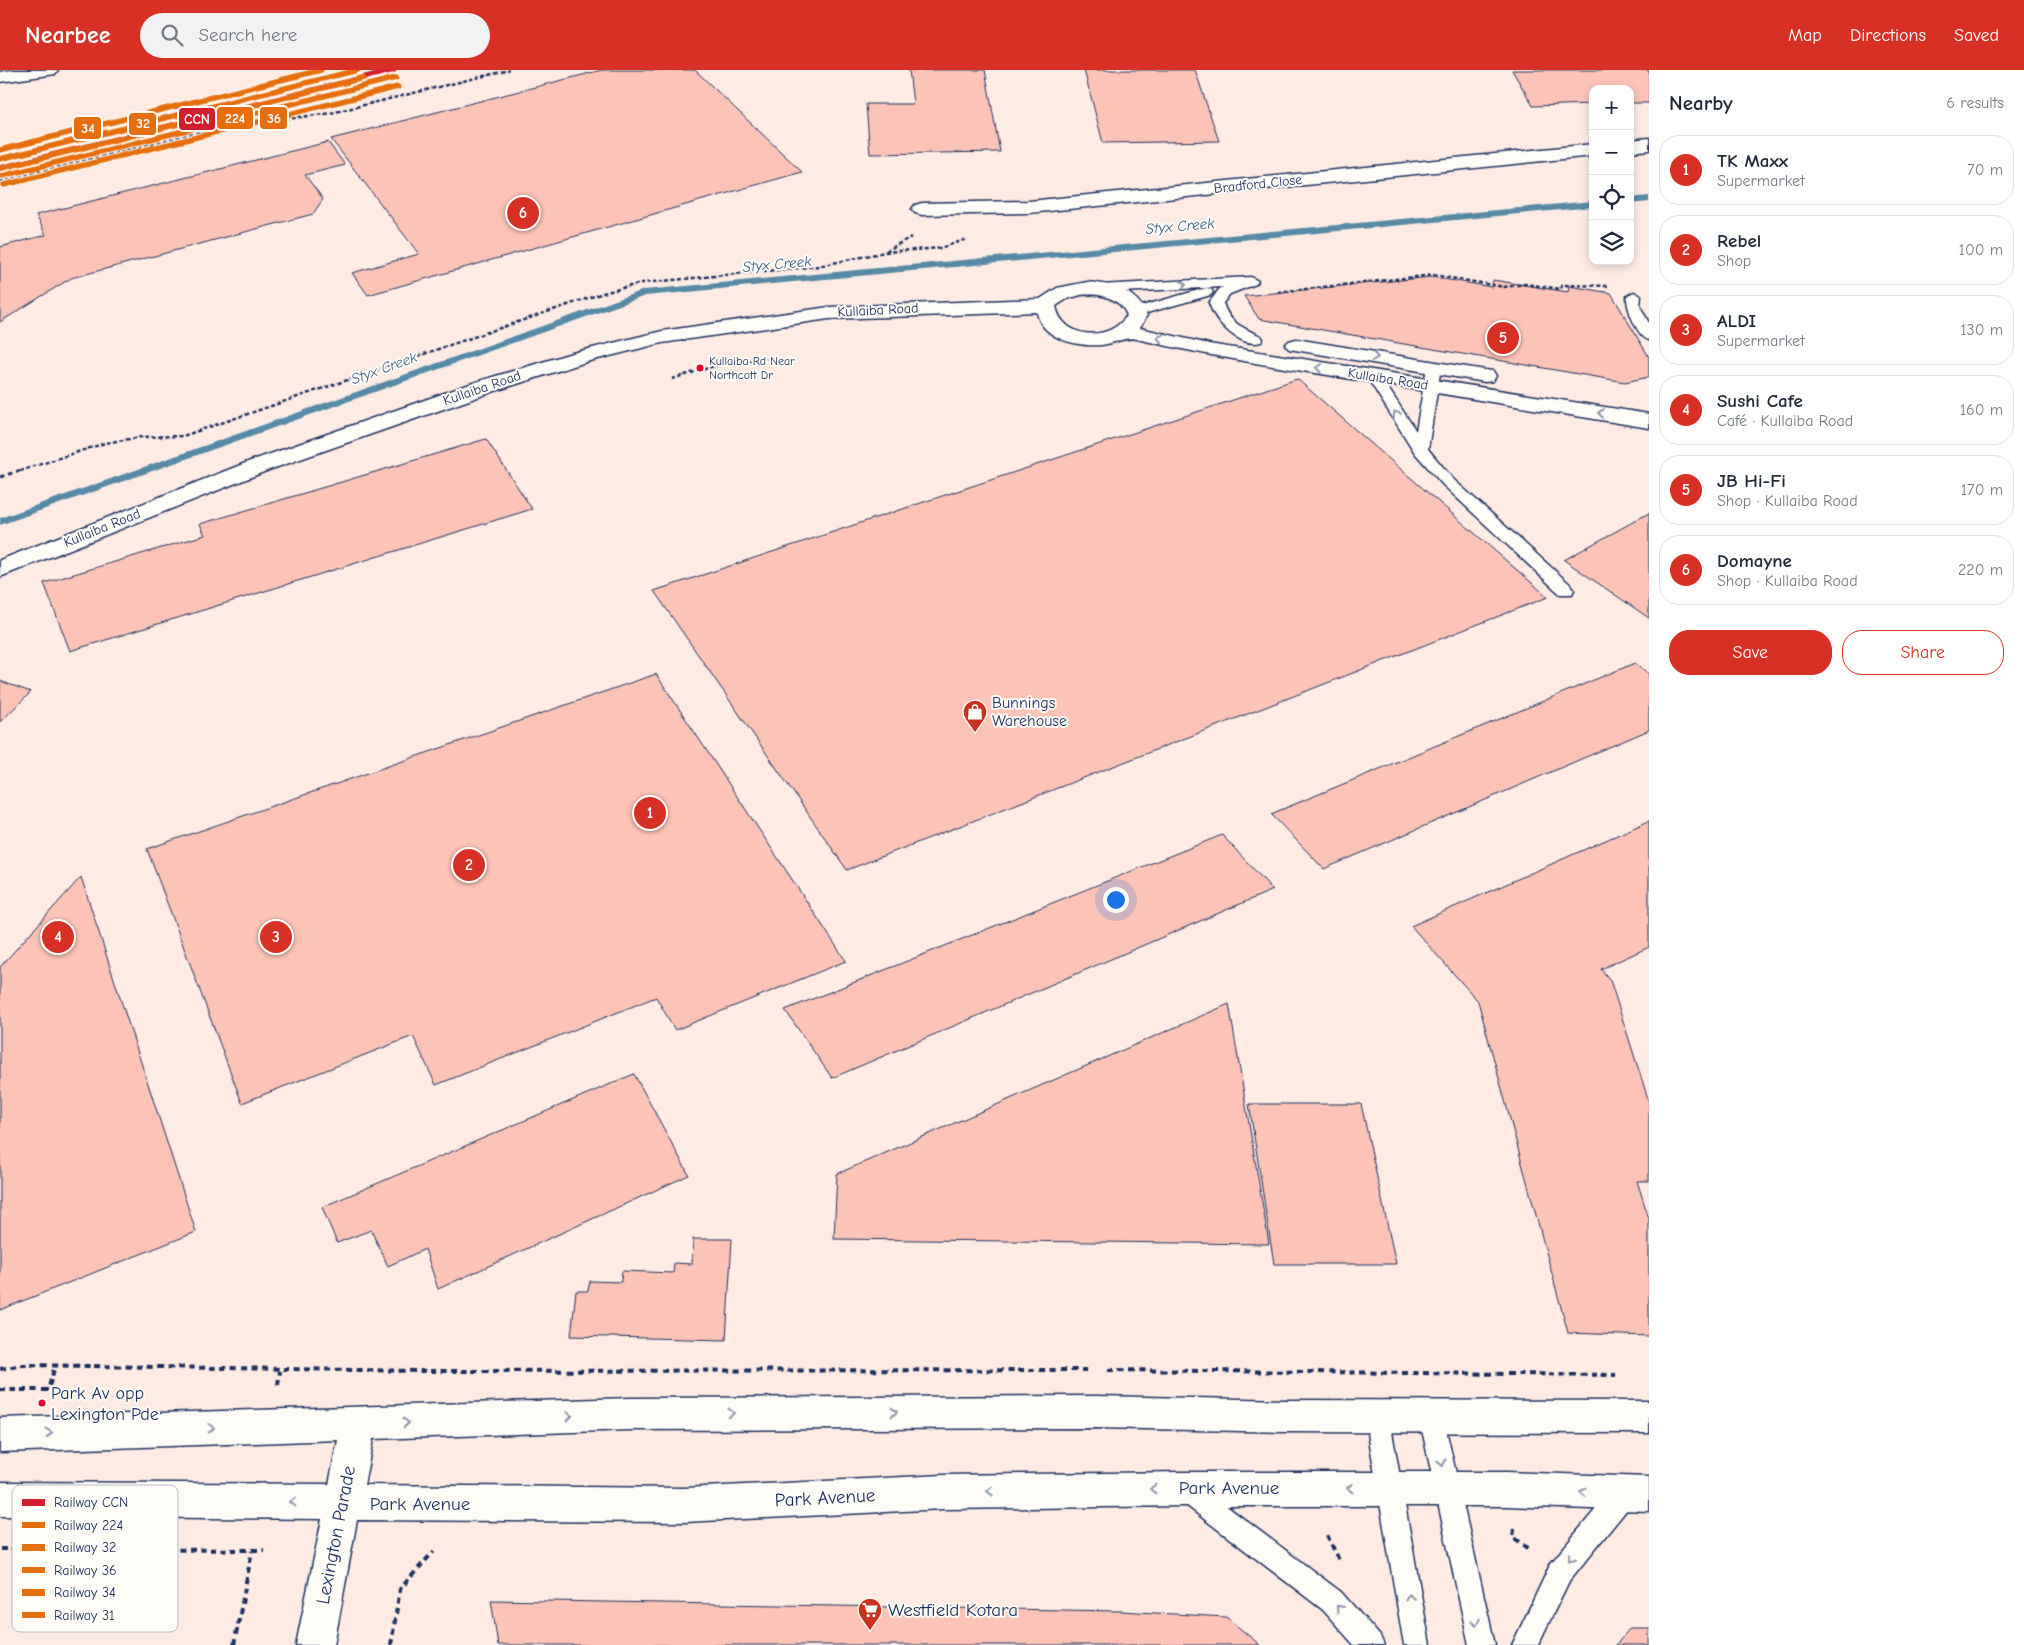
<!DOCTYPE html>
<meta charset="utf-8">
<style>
:root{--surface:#fff;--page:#f2f2f3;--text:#1f2937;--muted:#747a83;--line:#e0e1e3;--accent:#d93025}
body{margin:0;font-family:"Comic Neue",sans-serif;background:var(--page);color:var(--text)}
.controls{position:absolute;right:15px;top:15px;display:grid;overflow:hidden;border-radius:10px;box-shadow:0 2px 8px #0003}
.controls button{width:45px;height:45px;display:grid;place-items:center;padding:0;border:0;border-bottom:1px solid var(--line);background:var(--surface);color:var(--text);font:25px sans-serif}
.you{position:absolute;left:1115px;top:829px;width:18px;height:18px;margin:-12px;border:4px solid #fff;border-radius:50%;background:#1a73e8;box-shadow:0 0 0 8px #1a73e833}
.badge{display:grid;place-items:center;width:32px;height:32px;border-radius:50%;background:var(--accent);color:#fff;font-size:16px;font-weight:700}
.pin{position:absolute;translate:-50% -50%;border:2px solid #fff;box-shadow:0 1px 5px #0006}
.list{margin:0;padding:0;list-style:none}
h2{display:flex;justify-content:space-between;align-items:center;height:65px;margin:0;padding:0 20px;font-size:21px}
h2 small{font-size:16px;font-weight:400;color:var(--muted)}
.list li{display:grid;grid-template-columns:32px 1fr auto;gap:15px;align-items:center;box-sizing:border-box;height:70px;margin:0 10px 10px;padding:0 10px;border:1px solid var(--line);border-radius:20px}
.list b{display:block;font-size:19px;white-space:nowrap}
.list p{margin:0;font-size:16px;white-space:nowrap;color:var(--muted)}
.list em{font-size:16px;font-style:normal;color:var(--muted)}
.actions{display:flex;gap:10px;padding:15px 20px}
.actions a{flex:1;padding:11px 0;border:1px solid var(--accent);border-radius:20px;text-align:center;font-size:18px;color:var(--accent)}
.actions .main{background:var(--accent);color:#fff}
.icon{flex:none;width:28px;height:28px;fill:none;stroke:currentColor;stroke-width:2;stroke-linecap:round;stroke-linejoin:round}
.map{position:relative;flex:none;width:1649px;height:1575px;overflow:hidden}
header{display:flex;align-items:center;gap:30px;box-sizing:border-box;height:70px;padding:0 25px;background:var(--accent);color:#fff}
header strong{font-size:24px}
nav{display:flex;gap:28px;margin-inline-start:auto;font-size:18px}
.search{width:350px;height:45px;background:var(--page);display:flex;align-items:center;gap:12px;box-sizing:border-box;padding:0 18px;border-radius:28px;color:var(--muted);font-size:19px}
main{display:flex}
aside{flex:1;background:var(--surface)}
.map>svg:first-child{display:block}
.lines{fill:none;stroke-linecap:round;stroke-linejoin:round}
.stream{fill:#558ba8;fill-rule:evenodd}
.building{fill:#fdc3b6;stroke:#1b2f5e}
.service-casing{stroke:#1b2f5e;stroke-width:3}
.minor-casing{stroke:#1b2f5e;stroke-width:3}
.secondary-casing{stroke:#1b2f5e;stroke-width:3}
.path-far2{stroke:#1b2f5e;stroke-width:2.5;stroke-dasharray:4 2.5;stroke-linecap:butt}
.path-far1{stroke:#1b2f5e;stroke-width:3;stroke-dasharray:4.5 4;stroke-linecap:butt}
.path{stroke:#1b2f5e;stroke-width:4;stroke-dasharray:6 4.5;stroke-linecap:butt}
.service{fill:#fdfcf7;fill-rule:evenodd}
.minor{fill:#fdfcf7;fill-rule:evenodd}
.secondary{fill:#fdfcf7;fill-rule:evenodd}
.rail-1-casing{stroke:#fdfcf7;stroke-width:8}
.rail-2-casing{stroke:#fdfcf7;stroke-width:8}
.rail-3-casing{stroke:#fdfcf7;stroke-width:8}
.rail-4-casing{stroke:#fdfcf7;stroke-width:8}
.rail-5-casing{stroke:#fdfcf7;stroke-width:8}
.rail-6-casing{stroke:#fdfcf7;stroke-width:8}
.rail-1{stroke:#d11f2f;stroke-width:5.5}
.rail-2{stroke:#e56e0f;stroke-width:5.5}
.rail-3{stroke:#e56e0f;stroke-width:5.5}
.rail-4{stroke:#e56e0f;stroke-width:5.5}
.rail-5{stroke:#e56e0f;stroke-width:5.5}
.rail-6{stroke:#e56e0f;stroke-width:5.5}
.oneway{stroke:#8c96aa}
.bus-dot{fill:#e4002b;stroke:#fdfcf7;stroke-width:2}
.labels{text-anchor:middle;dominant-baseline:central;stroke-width:4;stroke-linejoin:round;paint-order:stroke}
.far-bus-label{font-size:12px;fill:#1b2f5e;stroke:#fdfcf7;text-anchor:start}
.far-street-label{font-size:14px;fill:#1b2f5e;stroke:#fdfcf7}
.far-water-label{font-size:15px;font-style:italic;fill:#385d83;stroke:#fdfcf7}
.poi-label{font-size:16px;fill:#1b2f5e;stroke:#fdfcf7;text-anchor:start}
.near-bus-label{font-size:18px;fill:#1b2f5e;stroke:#fdfcf7;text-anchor:start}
.near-street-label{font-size:19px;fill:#1b2f5e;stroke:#fdfcf7}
.near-poi-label{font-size:19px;fill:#1b2f5e;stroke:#fdfcf7;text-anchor:start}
.key{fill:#fdfcf7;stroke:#b9bec9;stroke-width:1}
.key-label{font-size:14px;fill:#1b2f5e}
.line-badge{stroke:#fdfcf7;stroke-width:2}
.badge-label{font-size:14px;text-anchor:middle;font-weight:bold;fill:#fff}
</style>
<header>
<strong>Nearbee</strong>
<div class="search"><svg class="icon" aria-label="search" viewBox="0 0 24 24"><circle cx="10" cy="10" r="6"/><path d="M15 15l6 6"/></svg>Search here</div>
<nav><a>Map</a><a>Directions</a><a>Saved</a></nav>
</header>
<main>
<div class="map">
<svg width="1649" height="1575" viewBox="0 0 1649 1575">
<rect width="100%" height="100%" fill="#fdebe4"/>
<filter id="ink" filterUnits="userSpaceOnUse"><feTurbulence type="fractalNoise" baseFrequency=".02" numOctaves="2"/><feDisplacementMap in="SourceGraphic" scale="10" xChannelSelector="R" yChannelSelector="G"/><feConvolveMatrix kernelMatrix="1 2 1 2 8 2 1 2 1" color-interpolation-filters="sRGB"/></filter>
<g filter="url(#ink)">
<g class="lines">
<g class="stream">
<polygon points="1649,126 1649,132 1630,134 1630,128"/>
<polygon points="1593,131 1593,137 645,226 0,455 0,448 644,220"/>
</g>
</g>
<g class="building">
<polygon points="602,0 695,0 802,102 368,225 352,203 419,184 331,69"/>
<polygon points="909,0 985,0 1000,82 870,84 866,34 913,34"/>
<polygon points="1084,0 1195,0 1219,71 1103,73"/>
<polygon points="1512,0 1649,0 1649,33 1630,33 1630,19 1593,19 1593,34 1533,36"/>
<polygon points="328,72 345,95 305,105 323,129 313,144 71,208 0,252 0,177 46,165 36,145"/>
<polygon points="1431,207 1492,217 1493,210 1568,222 1569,216 1611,223 1649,287 1649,307 1625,312 1259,249 1244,226"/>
<polygon points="1297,309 1548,527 847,800 654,521"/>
<polygon points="486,369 532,439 70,581 44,513 205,465 200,454"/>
<polygon points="1649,443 1649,548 1564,490"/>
<polygon points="1635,593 1649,604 1649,660 1324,799 1271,744"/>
<polygon points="656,604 846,891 675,960 656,927 436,1015 413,966 242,1033 147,779"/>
<polygon points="0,611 31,622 0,652"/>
<polygon points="1649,751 1649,877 1601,899 1610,910 1649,1032 1649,1111 1637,1111 1649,1149 1649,1266 1568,1263 1478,931 1411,856"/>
<polygon points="1222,765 1273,820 832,1008 785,940"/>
<polygon points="81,807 196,1162 0,1240 0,897"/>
<polygon points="1229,934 1269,1174 834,1169 837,1104"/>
<polygon points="634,1004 689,1105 438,1219 425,1179 388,1196 371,1160 337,1173 322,1137"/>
<polygon points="1249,1034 1361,1034 1396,1194 1274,1194"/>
<polygon points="693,1169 732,1169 726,1270 571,1266 576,1221 588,1221 590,1211 621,1212 622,1201 673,1203 674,1193 692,1194"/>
<polygon points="491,1530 1120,1541 1226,1547 1260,1575 498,1575"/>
<polygon points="1630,1558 1649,1558 1649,1575 1616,1575"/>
</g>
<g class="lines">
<defs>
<g id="service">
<path d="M 1251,207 L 1258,211 L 1256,214 L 1230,224 L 1223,233 C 1229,253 1243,258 1261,266 L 1263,269 L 1261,272 C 1239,278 1215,252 1209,233 L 1220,218 L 1224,217 L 1099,223 L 1092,219 L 1099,215 Z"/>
<polygon points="1206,218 1211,219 1213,222 1211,225 1136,246 1129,242 1131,239"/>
<path d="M 1634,222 L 1641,226 L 1640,236 L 1649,253 L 1649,270 C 1637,267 1626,237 1627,226 Z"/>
<polygon points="1434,293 1441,297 1428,379 1453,409 1572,516 1574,520 1572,524 1560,524 1443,415 1415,383 1367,307 1369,304 1379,304 1416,361 1427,297"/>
<polygon points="1377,1334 1385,1337 1389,1345 1430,1575 1404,1575 1365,1345 1369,1337"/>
<polygon points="1431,1335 1439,1338 1443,1346 1495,1575 1469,1575 1419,1346 1423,1338"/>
<polygon points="1187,1409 1196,1413 1341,1522 1380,1566 1384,1575 1354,1575 1323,1540 1178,1429 1175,1421 1178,1413"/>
<polygon points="1624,1412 1633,1416 1636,1424 1633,1432 1569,1511 1538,1575 1512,1575 1551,1493 1615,1416"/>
</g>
<g id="minor">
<polygon points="12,0 58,0 55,4 49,5 0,12 0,2"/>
<polygon points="1649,68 1649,80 1630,82 1630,70"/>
<polygon points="1593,74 1593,86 1029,143 922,145 915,143 912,139 915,135 922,133 1029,131"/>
<path d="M 1087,212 C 1113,214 1136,220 1147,245 L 1140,258 L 1209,274 L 1649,344 L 1649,358 C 1558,343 1467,328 1376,313 C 1296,300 1216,288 1137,269 C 1125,266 1114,274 1101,275 C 1078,277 1041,269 1037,242 L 829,249 L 662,273 L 586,292 L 492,322 L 269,400 L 0,507 L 0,490 L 253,390 L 476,312 L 572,283 L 662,261 L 829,237 L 1040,229 L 1057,218 ZM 1081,225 C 1099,223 1119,227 1127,245 C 1111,272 1062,270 1056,236 L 1067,229 Z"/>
<polygon points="1296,269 1485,300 1493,301 1496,306 1493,311 1485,312 1289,279 1285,275 1289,271"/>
</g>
<polygon id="secondary" points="1096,1326 1284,1330 1649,1331 1649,1363 1284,1362 1096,1358 630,1360 373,1369 364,1415 684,1418 943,1405 1184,1402 1507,1402 1649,1407 1649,1441 1507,1436 1184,1436 943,1439 684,1452 357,1450 334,1575 296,1575 322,1449 0,1446 0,1412 329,1414 338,1370 0,1382 0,1348 630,1328"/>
</defs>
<use href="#service" class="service-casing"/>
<use href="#minor" class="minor-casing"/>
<use href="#secondary" class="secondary-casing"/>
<g class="path-far2">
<polyline points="0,112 172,68 225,57 331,43 509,0"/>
<polyline points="886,181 911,167"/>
<polyline points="1278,222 1433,205 1504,217 1525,214 1561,219 1562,215 1609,216"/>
<polyline points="672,309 721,294 768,289"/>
<polyline points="20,401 105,373 142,367 183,366 603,223 642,213 819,196 885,182 941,178 967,169"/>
</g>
<polyline class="path-far1" points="0,407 24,399"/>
<g class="path">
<polyline points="0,1299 23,1295 423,1301 1089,1300"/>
<polyline points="1108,1300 1616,1305"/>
<polyline points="278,1315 280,1301"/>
<polyline points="0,1320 48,1320 55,1296"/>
<polyline points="1514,1459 1513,1467 1531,1480"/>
<polyline points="1327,1465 1339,1490"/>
<polyline points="0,1479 264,1480"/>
<polyline points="234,1575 252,1481"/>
<polyline points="391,1575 400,1519 434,1481"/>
</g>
<use href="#service" class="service"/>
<use href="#minor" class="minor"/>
<use href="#secondary" class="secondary"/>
<defs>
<polyline id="rail-1" points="0,98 394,0"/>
<polyline id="rail-2" points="2,106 396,8"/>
<polyline id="rail-3" points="0,89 358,0"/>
<polyline id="rail-4" points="4,115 398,17"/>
<polyline id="rail-5" points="0,80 321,0"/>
<polyline id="rail-6" points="2,98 363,8"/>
</defs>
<use href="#rail-1" class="rail-1-casing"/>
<use href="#rail-2" class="rail-2-casing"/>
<use href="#rail-3" class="rail-3-casing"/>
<use href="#rail-4" class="rail-4-casing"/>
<use href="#rail-5" class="rail-5-casing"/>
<use href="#rail-6" class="rail-6-casing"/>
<use href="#rail-1" class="rail-1"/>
<use href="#rail-2" class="rail-2"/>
<use href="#rail-3" class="rail-3"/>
<use href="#rail-4" class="rail-4"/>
<use href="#rail-5" class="rail-5"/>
<use href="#rail-6" class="rail-6"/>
</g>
<defs><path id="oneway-chevron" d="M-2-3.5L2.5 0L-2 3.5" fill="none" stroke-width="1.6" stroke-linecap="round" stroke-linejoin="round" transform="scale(1.25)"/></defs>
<g class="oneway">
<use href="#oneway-chevron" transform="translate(1183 215) rotate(-3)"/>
<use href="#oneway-chevron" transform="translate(1160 268) rotate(-167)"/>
<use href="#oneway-chevron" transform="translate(1375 287) rotate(9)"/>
<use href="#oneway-chevron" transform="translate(1319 298) rotate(-171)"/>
<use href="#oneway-chevron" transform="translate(1601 343) rotate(-171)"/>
<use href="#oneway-chevron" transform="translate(1396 344) rotate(-122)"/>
<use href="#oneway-chevron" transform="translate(894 1342)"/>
<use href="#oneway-chevron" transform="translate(731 1343)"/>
<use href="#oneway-chevron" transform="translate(569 1346) rotate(-2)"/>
<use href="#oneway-chevron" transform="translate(406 1353) rotate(-2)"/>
<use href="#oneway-chevron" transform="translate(211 1358) rotate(-2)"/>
<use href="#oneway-chevron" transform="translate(49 1363) rotate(-2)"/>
<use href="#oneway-chevron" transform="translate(1442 1393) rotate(78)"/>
<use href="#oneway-chevron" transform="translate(1350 1418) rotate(180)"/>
<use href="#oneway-chevron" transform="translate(1153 1419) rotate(179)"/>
<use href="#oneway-chevron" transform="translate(990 1421) rotate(179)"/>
<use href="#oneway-chevron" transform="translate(1583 1422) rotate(-178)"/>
<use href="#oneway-chevron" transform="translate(293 1432) rotate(-179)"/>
<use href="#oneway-chevron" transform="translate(1571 1488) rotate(129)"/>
<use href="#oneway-chevron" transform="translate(1409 1527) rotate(-99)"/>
<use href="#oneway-chevron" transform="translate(1339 1538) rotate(-132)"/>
<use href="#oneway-chevron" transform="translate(1476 1552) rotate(78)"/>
</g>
</g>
<defs>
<symbol id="shop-pin" viewBox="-11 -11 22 30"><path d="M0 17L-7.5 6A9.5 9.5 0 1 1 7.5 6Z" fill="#c8321e" stroke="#fdfcf7"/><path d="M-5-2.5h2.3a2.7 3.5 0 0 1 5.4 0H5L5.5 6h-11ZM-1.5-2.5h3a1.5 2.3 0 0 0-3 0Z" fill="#fff"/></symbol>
<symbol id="supermarket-pin" viewBox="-11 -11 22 30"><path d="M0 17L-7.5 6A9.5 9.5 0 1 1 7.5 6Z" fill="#c8321e" stroke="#fdfcf7"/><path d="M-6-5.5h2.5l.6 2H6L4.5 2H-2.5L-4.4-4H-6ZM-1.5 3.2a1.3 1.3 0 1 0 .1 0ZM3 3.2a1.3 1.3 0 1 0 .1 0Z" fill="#fff"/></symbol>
</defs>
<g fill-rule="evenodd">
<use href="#shop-pin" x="961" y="628" width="28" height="38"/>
<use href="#supermarket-pin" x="856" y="1526" width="28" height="38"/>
</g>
<g class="bus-dot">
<circle cx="700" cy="298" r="4.5"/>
<circle cx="42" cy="1333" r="4.5"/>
</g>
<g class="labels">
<g class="far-bus-label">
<text x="709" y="291">Kullaiba Rd Near<tspan x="709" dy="14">Northcott Dr</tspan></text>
</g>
<g class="far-street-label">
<text transform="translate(1258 114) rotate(-6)">Bradford Close</text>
<text transform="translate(878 240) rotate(-3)">Kullaiba Road</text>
<text transform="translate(1388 309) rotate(9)">Kullaiba Road</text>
<text transform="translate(482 318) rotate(-19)">Kullaiba Road</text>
<text transform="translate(102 458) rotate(-22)">Kullaiba Road</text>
</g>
<g class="far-water-label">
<text transform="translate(1180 156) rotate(-5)">Styx Creek</text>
<text transform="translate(777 194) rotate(-5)">Styx Creek</text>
<text transform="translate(384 298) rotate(-20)">Styx Creek</text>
</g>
<g class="poi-label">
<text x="992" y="633">Bunnings<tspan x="992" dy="18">Warehouse</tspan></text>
</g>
<g class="near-bus-label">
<text x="51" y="1323">Park Av opp<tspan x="51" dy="21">Lexington Pde</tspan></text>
</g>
<g class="near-street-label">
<text x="1229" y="1418">Park Avenue</text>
<text transform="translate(825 1428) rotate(-3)">Park Avenue</text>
<text x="420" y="1434">Park Avenue</text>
<text transform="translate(336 1465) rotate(-79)">Lexington Parade</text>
</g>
<g class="near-poi-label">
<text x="888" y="1540">Westfield Kotara</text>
</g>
</g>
<rect x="12" y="1415" width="166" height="147" rx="8" class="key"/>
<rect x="22" y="1429" width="23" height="7" fill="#d11f2f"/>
<rect x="22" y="1452" width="23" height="6" fill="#e56e0f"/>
<rect x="22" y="1474" width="23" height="7" fill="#e56e0f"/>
<rect x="22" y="1497" width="23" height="6" fill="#e56e0f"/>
<rect x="22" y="1519" width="23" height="7" fill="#e56e0f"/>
<rect x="22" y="1542" width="23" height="6" fill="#e56e0f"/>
<g class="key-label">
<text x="54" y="1437">Railway CCN</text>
<text x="54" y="1460">Railway 224</text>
<text x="54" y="1482">Railway 32</text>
<text x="54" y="1505">Railway 36</text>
<text x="54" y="1527">Railway 34</text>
<text x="54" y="1550">Railway 31</text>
</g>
<g class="line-badge">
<rect x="259" y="36" width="29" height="24" rx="5" fill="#e56e0f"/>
<rect x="216" y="36" width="38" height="24" rx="5" fill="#e56e0f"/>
<rect x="178" y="37" width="38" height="24" rx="5" fill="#d11f2f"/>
<rect x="128" y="42" width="29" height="24" rx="5" fill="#e56e0f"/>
<rect x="73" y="46" width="29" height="24" rx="5" fill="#e56e0f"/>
</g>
<g class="badge-label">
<text x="274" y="53">36</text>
<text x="235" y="53">224</text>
<text x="197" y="54">CCN</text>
<text x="143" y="58">32</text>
<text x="88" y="63">34</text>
</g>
</svg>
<div class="controls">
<button>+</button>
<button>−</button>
<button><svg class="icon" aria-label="locate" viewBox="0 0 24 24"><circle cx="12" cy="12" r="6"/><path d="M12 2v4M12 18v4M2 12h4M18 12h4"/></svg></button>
<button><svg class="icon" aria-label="layers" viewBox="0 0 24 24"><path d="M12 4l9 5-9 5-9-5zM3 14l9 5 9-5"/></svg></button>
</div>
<div class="you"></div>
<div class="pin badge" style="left:650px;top:743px">1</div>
<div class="pin badge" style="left:469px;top:795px">2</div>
<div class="pin badge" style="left:276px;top:867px">3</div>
<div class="pin badge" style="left:58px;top:867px">4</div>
<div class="pin badge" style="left:1503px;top:268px">5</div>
<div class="pin badge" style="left:523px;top:143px">6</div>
</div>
<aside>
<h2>Nearby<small>6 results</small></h2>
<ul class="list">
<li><span class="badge">1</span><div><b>TK Maxx</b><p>Supermarket</p></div><em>70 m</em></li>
<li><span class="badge">2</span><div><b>Rebel</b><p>Shop</p></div><em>100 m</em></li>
<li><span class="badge">3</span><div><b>ALDI</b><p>Supermarket</p></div><em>130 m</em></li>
<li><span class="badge">4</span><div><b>Sushi Cafe</b><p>Café · Kullaiba Road</p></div><em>160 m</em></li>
<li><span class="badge">5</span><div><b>JB Hi-Fi</b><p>Shop · Kullaiba Road</p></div><em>170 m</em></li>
<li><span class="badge">6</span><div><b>Domayne</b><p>Shop · Kullaiba Road</p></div><em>220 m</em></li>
</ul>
<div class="actions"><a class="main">Save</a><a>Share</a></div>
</aside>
</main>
